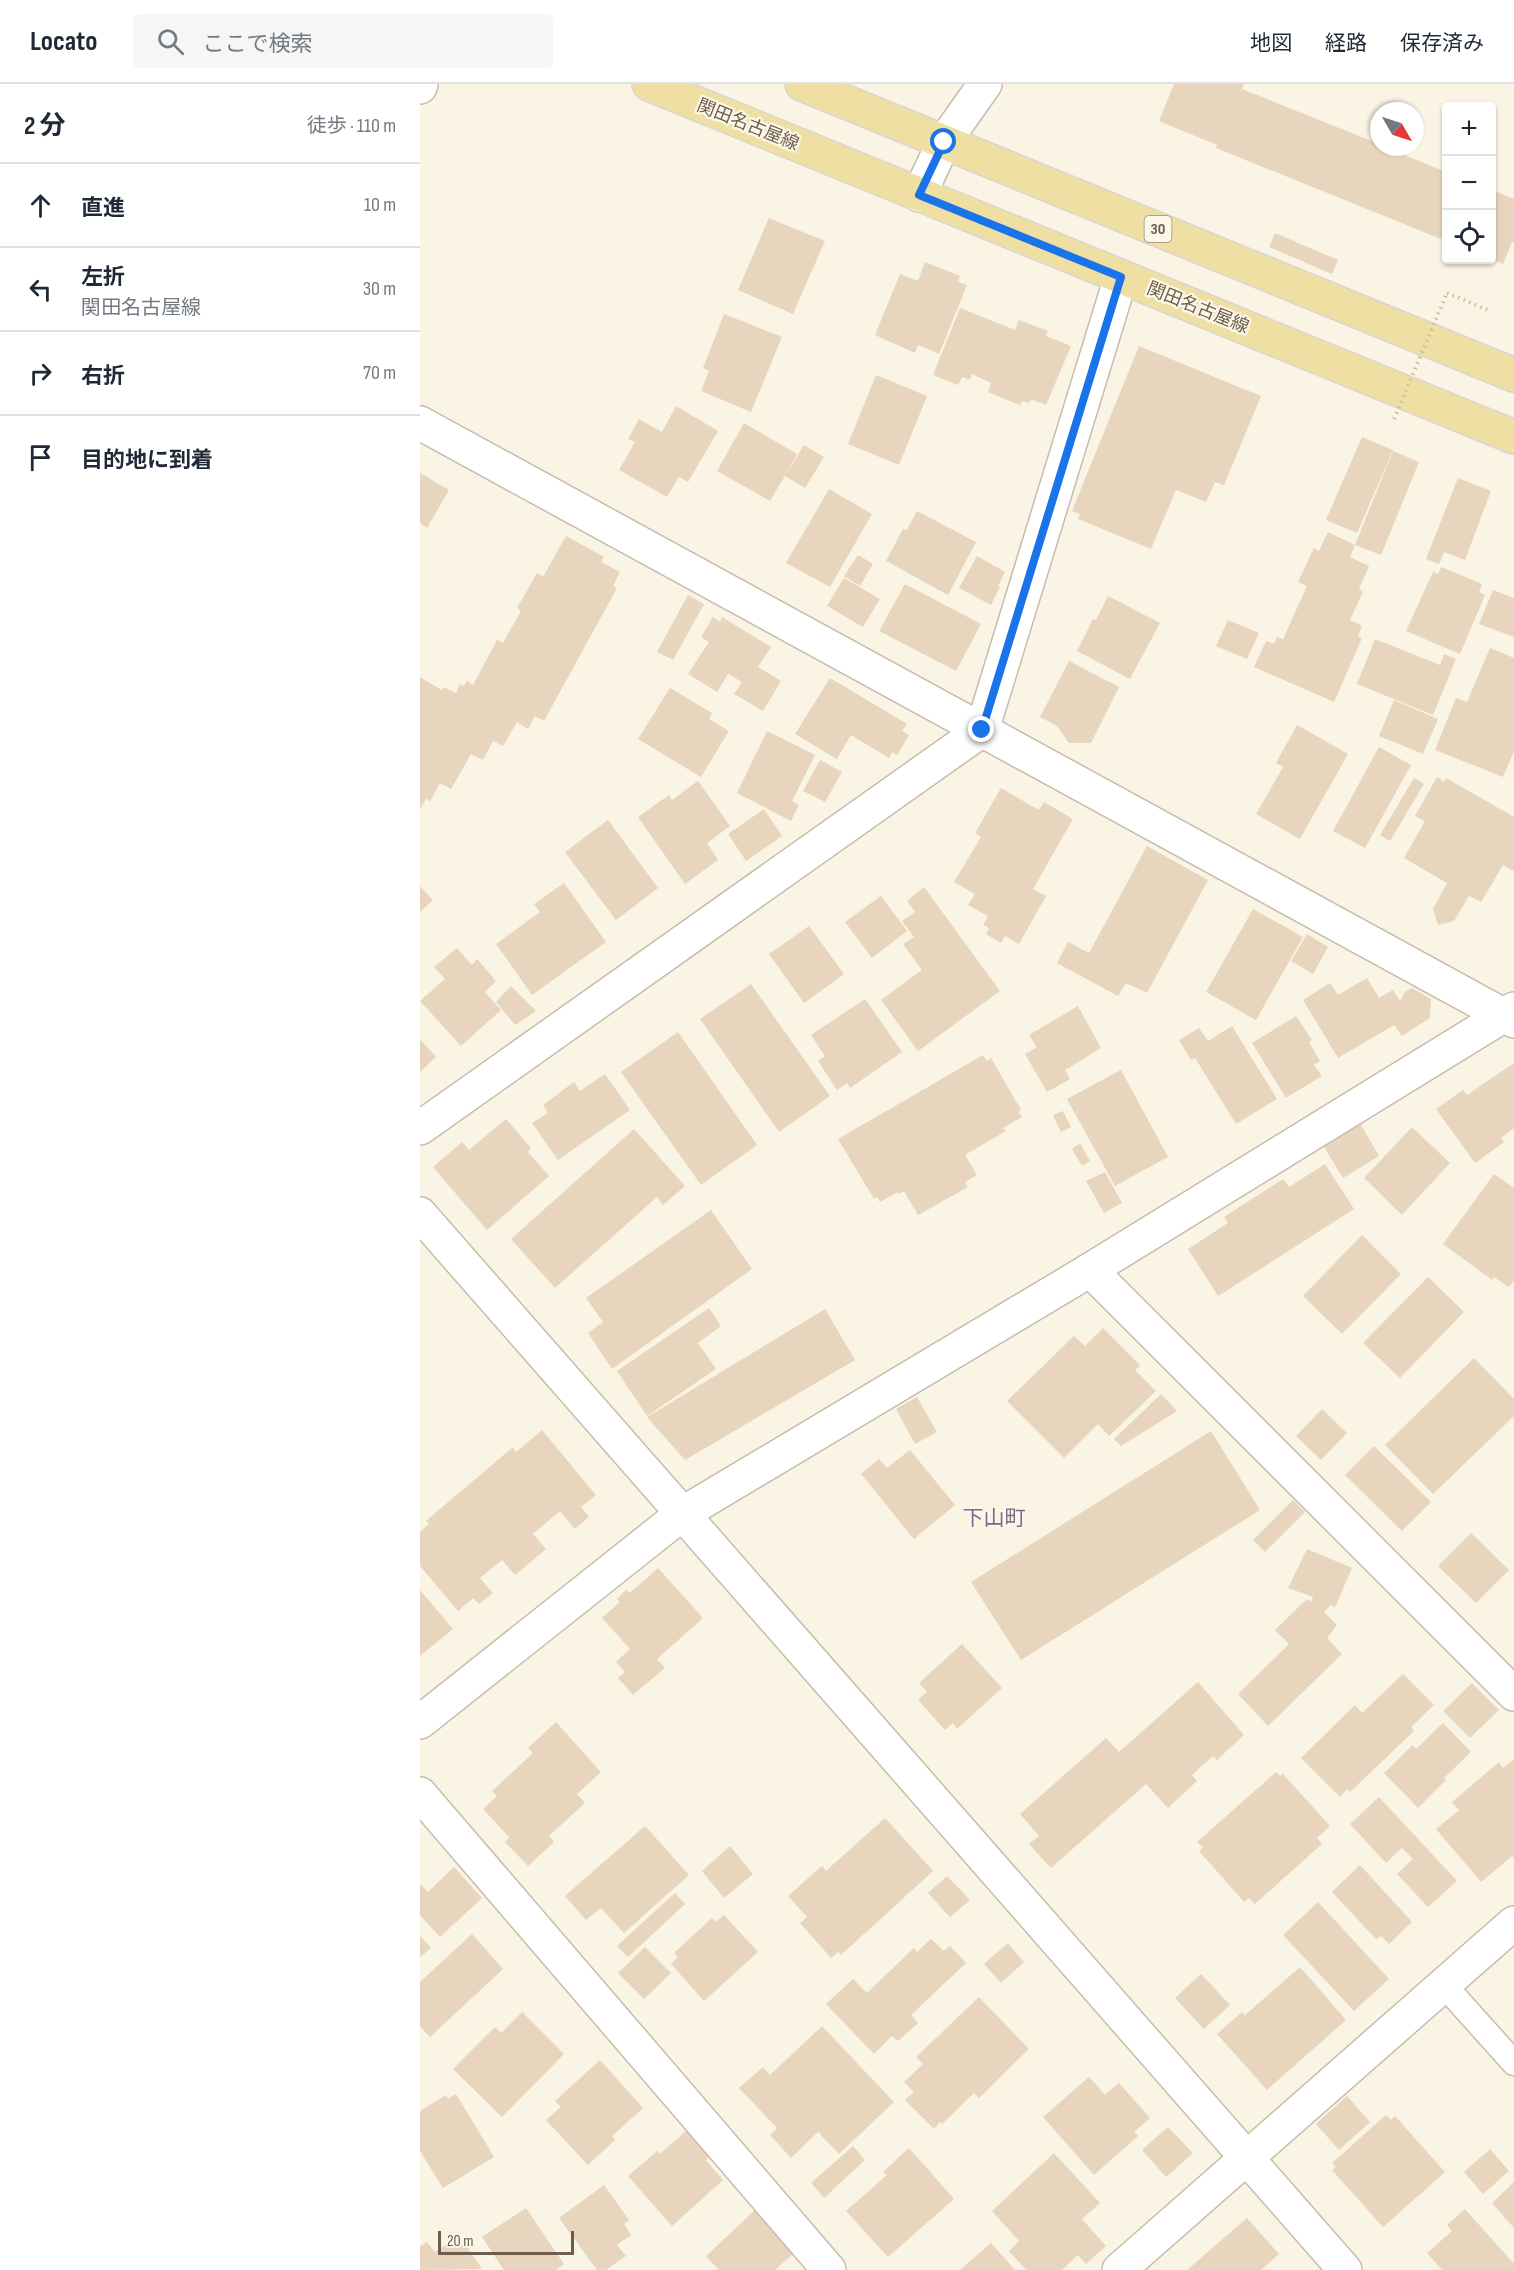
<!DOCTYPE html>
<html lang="ja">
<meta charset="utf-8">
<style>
:root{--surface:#fff;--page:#f6f6f7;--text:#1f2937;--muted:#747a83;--line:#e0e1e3}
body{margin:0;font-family:"Sofia Sans Condensed","Noto Sans JP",sans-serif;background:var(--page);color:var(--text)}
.controls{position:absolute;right:18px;top:18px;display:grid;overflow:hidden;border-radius:6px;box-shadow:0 2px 4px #0004}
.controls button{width:54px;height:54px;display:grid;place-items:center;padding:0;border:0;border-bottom:2px solid var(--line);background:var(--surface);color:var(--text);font:30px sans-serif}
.compass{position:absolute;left:950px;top:18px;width:54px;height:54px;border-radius:50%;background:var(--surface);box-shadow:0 2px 4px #0004;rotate:129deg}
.scale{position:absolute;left:18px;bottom:15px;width:136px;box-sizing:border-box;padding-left:6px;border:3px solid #6e5d4d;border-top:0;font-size:16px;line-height:21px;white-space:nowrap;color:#6e5d4d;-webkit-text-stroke:4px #fcf8e9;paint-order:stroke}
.stop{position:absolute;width:18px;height:18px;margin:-14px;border:4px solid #1a73e8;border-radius:50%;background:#fff}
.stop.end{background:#1a73e8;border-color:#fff;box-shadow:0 2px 6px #0008}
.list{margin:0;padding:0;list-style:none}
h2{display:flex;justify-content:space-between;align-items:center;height:78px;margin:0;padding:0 24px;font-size:26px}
h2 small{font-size:20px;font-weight:400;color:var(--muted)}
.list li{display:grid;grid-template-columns:39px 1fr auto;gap:18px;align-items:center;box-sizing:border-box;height:84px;padding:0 24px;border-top:2px solid var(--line)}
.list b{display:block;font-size:22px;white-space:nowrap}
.list p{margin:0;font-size:20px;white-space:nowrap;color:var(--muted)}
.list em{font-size:20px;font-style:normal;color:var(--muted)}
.icon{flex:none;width:33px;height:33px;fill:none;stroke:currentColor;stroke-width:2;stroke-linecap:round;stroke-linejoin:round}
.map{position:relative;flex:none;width:1094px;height:2186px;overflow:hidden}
header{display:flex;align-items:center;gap:36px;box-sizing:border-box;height:84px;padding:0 30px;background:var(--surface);border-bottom:2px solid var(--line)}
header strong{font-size:28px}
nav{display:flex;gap:33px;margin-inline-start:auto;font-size:21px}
.search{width:420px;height:54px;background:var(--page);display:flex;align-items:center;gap:15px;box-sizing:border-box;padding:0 21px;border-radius:6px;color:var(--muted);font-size:22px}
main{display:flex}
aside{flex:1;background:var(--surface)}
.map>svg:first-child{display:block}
.building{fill:#e8d5bd}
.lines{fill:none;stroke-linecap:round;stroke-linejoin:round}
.service-casing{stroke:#c8bcac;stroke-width:27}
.minor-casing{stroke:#c8bcac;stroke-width:36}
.tertiary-casing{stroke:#c8bcac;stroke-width:36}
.primary-casing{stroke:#d9d5d1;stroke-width:36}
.path{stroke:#cfbaa2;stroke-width:4;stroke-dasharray:1.5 4.5;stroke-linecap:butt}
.service{stroke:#fff;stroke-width:24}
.minor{stroke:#fff;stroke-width:33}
.tertiary{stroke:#fff;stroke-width:33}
.primary{stroke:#f0dfa3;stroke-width:33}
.path-bridge{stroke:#cfbaa2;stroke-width:4;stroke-dasharray:1.5 4.5;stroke-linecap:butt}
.route{stroke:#1a73e8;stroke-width:8}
.labels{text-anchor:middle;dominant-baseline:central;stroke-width:4.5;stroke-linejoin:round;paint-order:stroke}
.shield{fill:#fcf8e9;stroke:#998c7c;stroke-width:1.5}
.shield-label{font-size:16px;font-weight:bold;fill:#6e5d4d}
.street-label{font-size:18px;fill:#6e5d4d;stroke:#fcf8e9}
.quarter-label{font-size:21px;fill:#83658a;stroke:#fcf8e9}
</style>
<header>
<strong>Locato</strong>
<div class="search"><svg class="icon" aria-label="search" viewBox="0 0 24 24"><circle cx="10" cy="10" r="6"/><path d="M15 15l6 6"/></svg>ここで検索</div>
<nav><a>地図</a><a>経路</a><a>保存済み</a></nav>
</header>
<main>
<aside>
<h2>2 分<small>徒歩 · 110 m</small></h2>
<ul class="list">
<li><svg class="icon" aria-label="ahead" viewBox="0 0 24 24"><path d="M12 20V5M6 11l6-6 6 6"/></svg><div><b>直進</b></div><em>10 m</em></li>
<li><svg class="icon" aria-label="left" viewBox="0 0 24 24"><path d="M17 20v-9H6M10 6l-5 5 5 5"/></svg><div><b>左折</b><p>関田名古屋線</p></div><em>30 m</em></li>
<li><svg class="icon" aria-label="right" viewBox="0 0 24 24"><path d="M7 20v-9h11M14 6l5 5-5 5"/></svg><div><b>右折</b></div><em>70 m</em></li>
<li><svg class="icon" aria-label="arrive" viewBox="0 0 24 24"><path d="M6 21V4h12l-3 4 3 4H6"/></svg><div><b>目的地に到着</b></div></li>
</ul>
</aside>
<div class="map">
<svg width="1094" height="2186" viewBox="0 0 1094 2186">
<rect width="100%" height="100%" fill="#f9f4e3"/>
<g class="building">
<polygon points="754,0 824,0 822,5 959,60 959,63 965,63 1026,88 1026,157 796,64 797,61 739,37"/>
<polygon points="1072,106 1094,115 1094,159 1092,158 1083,180 1072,175"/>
<polygon points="349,134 405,157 373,230 318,206"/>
<polygon points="855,149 918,176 912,190 849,163"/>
<polygon points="505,178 540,192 538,198 547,201 519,270 498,261 495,269 455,251 480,190 498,197"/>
<polygon points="540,224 595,246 599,236 628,247 626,252 651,262 626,321 611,315 609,319 602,317 600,321 568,308 571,299 552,290 550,296 542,293 538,301 513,291"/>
<polygon points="304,230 362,253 331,328 281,307 289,287 283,284"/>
<polygon points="719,262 841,312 804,401 795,398 786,418 756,406 731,465 658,435 660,430 652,427"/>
<polygon points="456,291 507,312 479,381 428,360"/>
<polygon points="256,322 298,347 268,398 259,393 247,413 199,386 215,358 208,355 219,335 242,348"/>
<polygon points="324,339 377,370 366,390 384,361 404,373 385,404 365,392 350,417 297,387"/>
<polygon points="942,353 973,366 937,449 906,436"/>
<polygon points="973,367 999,378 961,471 935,461"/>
<polygon points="0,389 29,406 7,444 0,439"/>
<polygon points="1038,394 1071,407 1045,476 1024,468 1019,480 1006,475"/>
<polygon points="409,405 452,430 410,503 366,479"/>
<polygon points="497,427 556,458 528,511 466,477 483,445 487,446"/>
<polygon points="908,448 935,461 930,473 949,482 939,505 943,508 930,536 942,542 938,552 942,554 914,618 834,583 846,557 854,560 857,553 863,555 887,502 878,498 894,464 899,467"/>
<polygon points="146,452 184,473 181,478 200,488 193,502 197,504 124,637 115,632 108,645 97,638 83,662 73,657 63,676 51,670 31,705 20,699 10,717 6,715 0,726 0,593 22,606 24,603 36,609 40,600 44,602 47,597 53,601 77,556 83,559 101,527 97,524 117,489 123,493"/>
<polygon points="438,471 453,480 440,502 424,492"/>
<polygon points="557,472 585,488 578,502 580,503 571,521 539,504"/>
<polygon points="1021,483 1062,500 1059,508 1065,511 1040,570 986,547 1013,488 1018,490"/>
<polygon points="424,494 460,515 443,543 407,522"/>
<polygon points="485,500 561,540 536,587 459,547"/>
<polygon points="1073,506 1094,514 1094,553 1059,540"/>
<polygon points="268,511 284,520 253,576 237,568"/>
<polygon points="688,512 740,539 710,595 657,567 673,535 676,536"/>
<polygon points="293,533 300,538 302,533 351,563 338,583 361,597 343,627 314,610 322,598 308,590 297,608 268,590 289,558 281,553"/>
<polygon points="808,536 839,549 827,575 796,562"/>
<polygon points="955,555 1020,581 1024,570 1036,575 1013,631 937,600"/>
<polygon points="1070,564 1094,574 1094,667 1083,693 1015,666 1036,614 1047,618"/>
<polygon points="649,577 699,603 671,659 649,659 637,642 620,633"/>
<polygon points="410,594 487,640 482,647 489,651 477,671 472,668 469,674 431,651 417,675 375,650"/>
<polygon points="250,604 292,629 289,635 309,647 281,693 218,655"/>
<polygon points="974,616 1018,635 1003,670 959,652"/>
<polygon points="877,641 928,670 880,755 836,730 863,683 856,679"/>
<polygon points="347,647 395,671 372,717 379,721 371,737 317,709"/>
<polygon points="959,663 991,681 945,764 913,747"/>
<polygon points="400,676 422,688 405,718 383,707"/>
<polygon points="1017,693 1024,698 1026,694 1094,733 1094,787 1083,781 1061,818 1049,812 1034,837 1018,841 1013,825 1027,799 984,774 1005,737 995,732"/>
<polygon points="994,694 1004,700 970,757 960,751"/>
<polygon points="278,697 310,742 287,759 298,776 265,800 218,733 249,711 252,716"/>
<polygon points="581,704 619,726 624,718 653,735 613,805 626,812 599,860 585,852 581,859 566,850 569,844 563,841 568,832 548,821 555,810 534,798 561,753 555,749"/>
<polygon points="344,725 362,752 326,777 308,750"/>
<polygon points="188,736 238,804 196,836 145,768"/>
<polygon points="727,762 788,796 727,909 706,899 698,912 637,879 648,858 669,869"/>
<polygon points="144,799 186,858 112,911 76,860 120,828 114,820"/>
<polygon points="0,802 13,816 0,828"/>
<polygon points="504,803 580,907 498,967 461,916 502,886 483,860 494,853 482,837 495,828 487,817"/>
<polygon points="461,812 487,847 452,874 425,838"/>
<polygon points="833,825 883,853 836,936 786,908"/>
<polygon points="389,842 424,890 384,919 349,870"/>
<polygon points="887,850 908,863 893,890 871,877"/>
<polygon points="37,864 52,881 57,875 76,897 65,908 81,926 41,962 0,917 25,895 14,883"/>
<polygon points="947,894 959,914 973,906 980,917 985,908 992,904 1011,915 1010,934 982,952 974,941 918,974 883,916 910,899 918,911"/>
<polygon points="331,900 410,1012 359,1048 280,935"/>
<polygon points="91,902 116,927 95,941 76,918"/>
<polygon points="445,915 482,968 430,1004 427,999 417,1006 398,977 405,972 391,951"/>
<polygon points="658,922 681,964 645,986 650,995 627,1008 605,970 617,963 609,951"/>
<polygon points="876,932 892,956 889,958 900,977 894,981 902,992 866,1014 832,959"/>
<polygon points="812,942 857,1015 816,1040 775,974 771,976 759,956 779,944 788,957"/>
<polygon points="258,948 337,1061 281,1101 201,988"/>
<polygon points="0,955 16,973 0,988"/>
<polygon points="563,971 567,977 571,974 601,1026 598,1028 602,1033 583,1044 586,1047 545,1071 557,1091 545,1098 548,1103 498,1131 484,1107 479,1110 478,1108 460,1118 457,1113 454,1115 418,1055"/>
<polygon points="1094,979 1094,1044 1081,1054 1084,1058 1055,1079 1016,1025 1043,1006 1047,1011"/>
<polygon points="701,986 748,1073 695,1102 647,1015"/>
<polygon points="185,990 210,1026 138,1076 112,1039 128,1029 123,1021 154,998 160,1007"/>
<polygon points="643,1027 651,1043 641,1048 633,1031"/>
<polygon points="86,1035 111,1064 108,1068 129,1092 67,1146 13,1083 42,1058 49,1066"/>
<polygon points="938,1036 959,1072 923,1094 901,1058"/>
<polygon points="992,1043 1030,1079 982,1131 944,1094"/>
<polygon points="214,1045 265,1102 243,1121 237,1113 135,1204 91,1155"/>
<polygon points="660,1059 670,1077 662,1082 652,1065"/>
<polygon points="905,1080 934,1125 798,1212 768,1165 808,1139 804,1133 863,1095 869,1103"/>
<polygon points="685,1088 702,1119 684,1129 666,1097"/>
<polygon points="1074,1090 1094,1104 1094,1196 1089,1203 1074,1193 1072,1196 1023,1160"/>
<polygon points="291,1126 332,1185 192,1285 168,1249 183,1238 166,1214"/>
<polygon points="942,1151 981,1190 922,1250 883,1212"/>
<polygon points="1008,1193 1044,1228 980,1294 943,1259"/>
<polygon points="289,1224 301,1242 278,1259 296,1285 227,1332 197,1287"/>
<polygon points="405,1225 435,1276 265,1376 227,1333"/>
<polygon points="683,1244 720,1281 715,1286 736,1307 689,1352 678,1340 644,1374 587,1317 654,1252 665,1262"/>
<polygon points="1054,1274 1094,1315 1094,1332 1013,1410 965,1361"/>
<polygon points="741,1310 757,1327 701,1362 694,1355"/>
<polygon points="497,1313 517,1348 495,1360 476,1325"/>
<polygon points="902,1325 927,1349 901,1376 876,1352"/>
<polygon points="122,1346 176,1411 161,1423 169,1433 155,1445 140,1427 113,1450 126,1465 95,1491 82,1476 60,1494 73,1509 59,1520 53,1514 38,1527 0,1482 0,1448 9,1440 6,1437 93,1363 96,1368"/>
<polygon points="791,1347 840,1426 601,1576 551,1498"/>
<polygon points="954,1362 1011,1418 982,1447 925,1391"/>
<polygon points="490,1366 535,1421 494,1455 441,1390 459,1375 467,1384"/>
<polygon points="873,1416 885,1428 845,1468 833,1456"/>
<polygon points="1051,1449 1089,1486 1056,1519 1018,1482"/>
<polygon points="887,1465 932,1484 915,1523 911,1521 904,1528 917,1541 907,1554 922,1570 848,1642 818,1610 869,1560 855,1546 887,1515 891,1518 893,1513 868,1504"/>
<polygon points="238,1484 283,1534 237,1575 245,1584 213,1611 198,1594 205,1588 196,1578 210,1565 182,1534 200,1518 197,1515 206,1506 210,1509"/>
<polygon points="0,1506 33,1545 0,1572"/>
<polygon points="542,1560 582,1604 537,1645 533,1639 525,1646 498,1616 507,1608 499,1599"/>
<polygon points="983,1590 1014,1621 991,1643 994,1647 930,1708 927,1705 920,1713 881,1674 935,1621 942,1629"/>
<polygon points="778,1598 824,1651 797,1676 793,1672 772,1691 777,1697 748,1724 726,1700 631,1784 609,1760 619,1752 600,1730 686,1654 699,1668"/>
<polygon points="1052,1599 1079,1626 1050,1654 1023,1627"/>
<polygon points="136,1638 181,1688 157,1710 165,1719 129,1752 134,1758 108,1782 85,1758 89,1753 63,1725 77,1712 72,1707 113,1669 108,1664"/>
<polygon points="1023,1639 1051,1668 1024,1694 1026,1696 998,1724 964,1689 993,1661 996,1665"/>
<polygon points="1094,1675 1094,1774 1092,1772 1061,1798 1016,1745 1039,1726 1032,1718 1079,1678 1083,1684"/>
<polygon points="856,1688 860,1692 863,1690 910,1742 897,1754 902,1760 835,1820 829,1814 824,1818 779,1767 783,1763 777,1758"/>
<polygon points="959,1713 1037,1797 1008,1823 977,1790 993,1775 982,1764 966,1779 930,1740"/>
<polygon points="465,1734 513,1787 421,1871 418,1868 411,1874 380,1839 387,1833 368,1812 402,1782 406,1787"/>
<polygon points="225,1742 269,1791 204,1849 181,1824 166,1836 145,1812"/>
<polygon points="310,1762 333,1790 304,1814 282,1787"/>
<polygon points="940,1781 992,1838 969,1860 961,1852 956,1855 912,1808"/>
<polygon points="34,1783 62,1814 20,1853 0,1831 0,1800 8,1808"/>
<polygon points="527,1792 550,1816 530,1833 508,1809"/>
<polygon points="255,1809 265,1820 208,1873 197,1862"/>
<polygon points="898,1818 969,1895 934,1927 863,1851"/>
<polygon points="304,1831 338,1868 284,1917 251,1880 258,1873 254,1869 292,1834 296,1838"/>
<polygon points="52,1850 83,1885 10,1953 0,1942 0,1898"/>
<polygon points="0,1852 11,1864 0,1873"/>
<polygon points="511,1855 524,1867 530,1862 546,1879 491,1931 498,1939 478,1957 472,1952 454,1970 406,1920 433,1895 447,1909 494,1864 497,1868"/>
<polygon points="588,1859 604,1878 581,1899 564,1880"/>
<polygon points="225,1863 251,1889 224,1915 198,1889"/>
<polygon points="880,1883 926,1936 847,2006 797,1950 822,1928 825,1931"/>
<polygon points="781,1890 810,1921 784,1945 755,1914"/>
<polygon points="559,1913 609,1965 559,2014 554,2009 522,2040 520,2038 514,2045 485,2016 494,2008 484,1998 503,1980 496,1973"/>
<polygon points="102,1928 144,1970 82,2033 33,1985 75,1943 81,1949"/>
<polygon points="402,1942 474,2018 419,2070 398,2048 371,2074 350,2051 357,2044 319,2004 343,1983 350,1991"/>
<polygon points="180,1976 223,2024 192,2052 195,2056 168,2081 126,2036 141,2023 135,2017"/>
<polygon points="669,1993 685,2011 699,1999 730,2034 714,2048 718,2052 674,2091 623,2033"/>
<polygon points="36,2010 74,2073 23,2104 0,2067 0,2027 26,2011 28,2015"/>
<polygon points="927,2012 950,2038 919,2066 896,2040"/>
<polygon points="966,2031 971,2036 975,2032 1025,2088 963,2143 912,2086 916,2083 912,2079"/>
<polygon points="748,2043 773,2069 746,2093 722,2066"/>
<polygon points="266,2047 290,2072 286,2076 303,2096 252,2142 208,2092 237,2067 240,2070"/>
<polygon points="433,2062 445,2076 404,2114 391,2099"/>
<polygon points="489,2064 534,2115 468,2173 426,2127 467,2091 463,2088"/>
<polygon points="1070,2065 1089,2087 1063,2110 1044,2088"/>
<polygon points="634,2069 680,2119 662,2135 686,2162 666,2180 658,2171 642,2186 606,2186 589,2167 599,2157 572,2127"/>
<polygon points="1094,2098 1094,2144 1072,2119"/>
<polygon points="184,2101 209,2136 204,2140 211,2151 197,2161 206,2172 186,2186 177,2186 139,2134"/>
<polygon points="106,2124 144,2180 136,2186 84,2186 62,2153"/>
<polygon points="1045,2125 1094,2180 1094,2186 1022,2186 1007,2169 1032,2147 1027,2141"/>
<polygon points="335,2126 375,2168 355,2186 299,2186 286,2172"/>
<polygon points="827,2134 859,2170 841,2186 767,2186"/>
<polygon points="40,2152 62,2185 0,2186 0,2162 7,2158 15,2168"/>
<polygon points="571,2159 595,2186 540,2186"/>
</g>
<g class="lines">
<defs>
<polyline id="service" points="1024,1901 1094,1979"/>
<g id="minor">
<polyline points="0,3 1,0"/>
<polyline points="0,339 1094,937"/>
<polyline points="0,1044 562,646 701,193"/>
<polyline points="670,1186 1094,1610"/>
<polyline points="0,1638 262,1430 670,1186 1094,925"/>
<polyline points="0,1710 409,2186"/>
<polyline points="699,2186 1094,1839"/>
</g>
<g id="tertiary">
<polyline points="499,111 524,58 565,0"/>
<polyline points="0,1130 925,2186"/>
</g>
<g id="primary">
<polyline points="229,0 1094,353"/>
<polyline points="382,0 1094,291"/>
</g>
</defs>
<use href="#service" class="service-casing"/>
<use href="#minor" class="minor-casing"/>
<use href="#tertiary" class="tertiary-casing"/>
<use href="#primary" class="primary-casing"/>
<polyline class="path" points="1027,209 1068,226"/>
<use href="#service" class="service"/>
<use href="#minor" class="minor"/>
<use href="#tertiary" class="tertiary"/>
<use href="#primary" class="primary"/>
<polyline class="path-bridge" points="974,335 1027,209"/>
</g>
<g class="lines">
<polyline class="route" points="524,58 499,111 701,193 562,646"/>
</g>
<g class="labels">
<rect class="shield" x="724.5" y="132" width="27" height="26" rx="4.5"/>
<g class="shield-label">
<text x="738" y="145">30</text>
</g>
<g class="street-label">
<text transform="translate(328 41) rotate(22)">関田名古屋線</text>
<text transform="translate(778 224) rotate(22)">関田名古屋線</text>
</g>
<g class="quarter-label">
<text x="574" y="1434">下山町</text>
</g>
</g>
</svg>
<div class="controls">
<button>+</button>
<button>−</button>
<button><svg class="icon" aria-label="locate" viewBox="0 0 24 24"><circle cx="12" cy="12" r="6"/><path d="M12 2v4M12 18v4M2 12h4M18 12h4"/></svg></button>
</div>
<svg class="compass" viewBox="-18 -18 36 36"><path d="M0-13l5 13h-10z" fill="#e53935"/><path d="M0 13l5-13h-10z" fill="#747a83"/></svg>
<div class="scale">20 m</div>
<div class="stop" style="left:524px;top:58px"></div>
<div class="stop end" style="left:562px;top:646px"></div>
</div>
</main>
